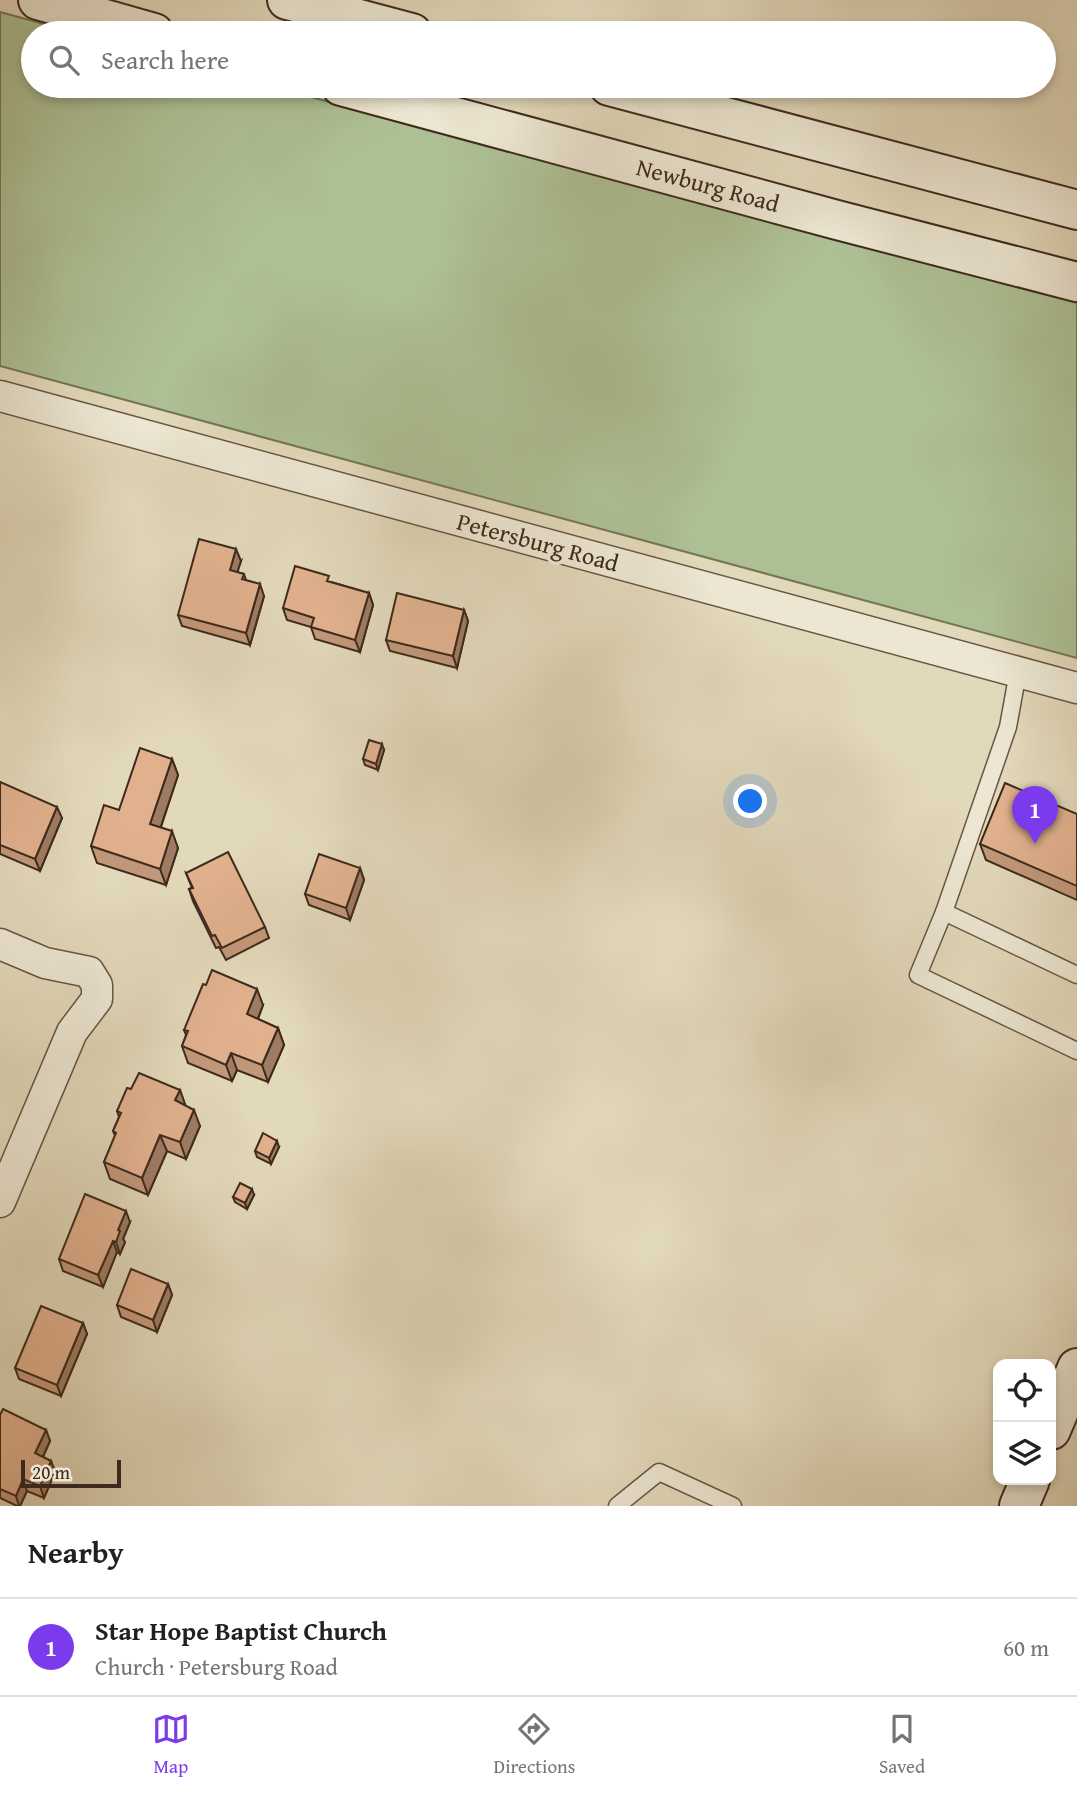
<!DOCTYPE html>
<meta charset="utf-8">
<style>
:root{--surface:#fff;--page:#f6f6f6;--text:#202124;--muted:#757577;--line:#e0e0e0;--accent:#7c3aed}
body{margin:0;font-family:"Gentium Book Plus",serif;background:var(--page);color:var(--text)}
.controls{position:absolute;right:21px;bottom:21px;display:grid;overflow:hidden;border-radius:14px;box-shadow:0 4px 10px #0003}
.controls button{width:63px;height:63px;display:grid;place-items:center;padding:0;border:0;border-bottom:2px solid var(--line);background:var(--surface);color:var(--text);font:35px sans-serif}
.scale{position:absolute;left:21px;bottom:18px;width:100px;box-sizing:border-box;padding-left:7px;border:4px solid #3e2a1d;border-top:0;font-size:19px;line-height:24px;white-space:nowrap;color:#3e2a1d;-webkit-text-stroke:5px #ece6d2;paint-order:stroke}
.you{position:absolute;left:751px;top:802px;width:24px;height:24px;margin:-18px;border:5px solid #fff;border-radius:50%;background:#1a73e8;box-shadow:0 0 0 10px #1a73e833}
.badge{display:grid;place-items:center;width:46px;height:46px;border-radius:50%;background:var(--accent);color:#fff;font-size:23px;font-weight:700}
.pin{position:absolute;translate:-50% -58px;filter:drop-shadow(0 2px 4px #0008)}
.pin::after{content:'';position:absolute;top:37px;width:24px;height:21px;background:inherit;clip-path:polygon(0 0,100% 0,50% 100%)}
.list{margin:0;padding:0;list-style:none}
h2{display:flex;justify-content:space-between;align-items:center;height:91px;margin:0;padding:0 28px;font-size:30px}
h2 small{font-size:23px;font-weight:400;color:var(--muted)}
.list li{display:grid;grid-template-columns:46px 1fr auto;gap:21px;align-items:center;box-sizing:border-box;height:98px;padding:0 28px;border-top:2px solid var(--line)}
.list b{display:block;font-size:26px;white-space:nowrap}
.list p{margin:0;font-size:23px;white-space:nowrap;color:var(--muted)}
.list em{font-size:23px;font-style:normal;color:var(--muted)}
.icon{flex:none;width:38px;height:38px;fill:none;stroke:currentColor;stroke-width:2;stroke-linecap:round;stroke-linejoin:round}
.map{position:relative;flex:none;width:1077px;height:1506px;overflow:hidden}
.search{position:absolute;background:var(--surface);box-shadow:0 4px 10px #0003;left:21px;right:21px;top:21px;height:77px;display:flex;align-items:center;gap:18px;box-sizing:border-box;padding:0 24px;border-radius:38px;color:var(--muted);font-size:26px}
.sheet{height:189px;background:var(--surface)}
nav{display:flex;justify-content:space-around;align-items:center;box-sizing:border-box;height:98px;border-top:2px solid var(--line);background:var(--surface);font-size:19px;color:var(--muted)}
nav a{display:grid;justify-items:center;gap:4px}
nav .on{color:var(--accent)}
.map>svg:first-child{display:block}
.green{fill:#adc094;stroke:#767558;stroke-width:2}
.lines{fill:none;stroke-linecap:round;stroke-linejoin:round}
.service-casing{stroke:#675644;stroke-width:19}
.minor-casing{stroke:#675644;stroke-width:33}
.secondary-casing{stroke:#3e2a1d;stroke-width:42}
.service{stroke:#ece6d2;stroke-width:16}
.minor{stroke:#ece6d2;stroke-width:30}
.secondary{stroke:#ece6d2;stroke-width:38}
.wall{fill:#c2987a;stroke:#3e2a1d;stroke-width:2}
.shaded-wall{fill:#9e7c63;stroke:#3e2a1d;stroke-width:2}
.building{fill:#e1b18e;stroke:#3e2a1d;stroke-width:2}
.labels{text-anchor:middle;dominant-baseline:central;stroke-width:7;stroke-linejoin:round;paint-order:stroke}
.street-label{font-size:24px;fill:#3e2a1d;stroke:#ece6d2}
</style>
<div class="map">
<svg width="1077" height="1506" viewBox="0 0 1077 1506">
<rect width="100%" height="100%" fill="#e2d8ba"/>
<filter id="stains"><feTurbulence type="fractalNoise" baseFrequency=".00286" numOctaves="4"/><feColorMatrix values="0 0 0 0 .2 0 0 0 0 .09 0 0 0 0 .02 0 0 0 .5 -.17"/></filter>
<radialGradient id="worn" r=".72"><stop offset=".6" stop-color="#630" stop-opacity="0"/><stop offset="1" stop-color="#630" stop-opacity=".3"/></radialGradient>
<polygon class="green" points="0,12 77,33 33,33 33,86 270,86 1077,303 1077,658 0,366"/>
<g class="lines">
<defs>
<g id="service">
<polyline points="1018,672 1008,727 944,912 918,975 1077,1051"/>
<polyline points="944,912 1077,975"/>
<polyline points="617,1506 659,1472 733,1506"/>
</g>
<g id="minor">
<polyline points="0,396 1077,688"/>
<polyline points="0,944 45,963 89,972 97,985 97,999 72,1032 0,1202"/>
</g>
<g id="secondary">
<polyline points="38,0 154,33"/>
<polyline points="287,0 412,33"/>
<polyline points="341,86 837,220 1077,282"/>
<polyline points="609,86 1077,210"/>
<polyline points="1051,1430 1077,1368"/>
<polyline points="1019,1506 1030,1480"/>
</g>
</defs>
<use href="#service" class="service-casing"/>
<use href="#minor" class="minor-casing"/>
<use href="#secondary" class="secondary-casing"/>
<use href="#service" class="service"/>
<use href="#minor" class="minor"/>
<use href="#secondary" class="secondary"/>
</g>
<g class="wall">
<polygon points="241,561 237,572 244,574 246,580 264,596 250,645 182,626 178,615"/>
<polygon points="331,582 369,593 373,605 360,652 315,639 311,627 287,620 283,608"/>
<polygon points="464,610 468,621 457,668 390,651 386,640"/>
<polygon points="384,750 378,770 365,765 363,759"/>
<polygon points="172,759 178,775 161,827 178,848 166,885 97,863 91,846 119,810"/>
<polygon points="0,782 62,818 40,871 0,854"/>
<polygon points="1077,814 1077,900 986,860 980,844"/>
<polygon points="360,868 364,880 350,920 309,905 305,894"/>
<polygon points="186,873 265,927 269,938 226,960 219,947 216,948 193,901 189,889 192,888"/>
<polygon points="263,1005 258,1019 278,1028 284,1045 268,1082 237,1070 232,1081 188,1063 182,1046 186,1035 184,1030"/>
<polygon points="131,1089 180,1090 185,1105 200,1126 186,1159 167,1151 148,1195 110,1179 104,1162 115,1136 113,1131 119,1117 117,1111"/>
<polygon points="279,1147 271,1164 257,1157 255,1151"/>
<polygon points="254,1195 247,1209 235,1202 233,1197"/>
<polygon points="130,1222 123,1239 125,1242 120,1254 117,1252 103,1287 63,1271 59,1259"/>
<polygon points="168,1284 172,1295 157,1332 121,1317 117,1305"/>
<polygon points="83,1323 87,1334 61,1396 19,1379 15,1368"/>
<polygon points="0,1415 46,1430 50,1441 43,1457 51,1461 55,1472 44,1498 27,1491 20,1506 17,1506 0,1498"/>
</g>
<g class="shaded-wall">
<polygon points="236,549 241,561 234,582 230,570"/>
<polygon points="260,584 264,596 250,645 246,633"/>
<polygon points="369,593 373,605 360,652 355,640"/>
<polygon points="464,610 468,621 457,668 453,656"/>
<polygon points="382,744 384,750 378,770 376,764"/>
<polygon points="172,759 178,775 156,841 150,824"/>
<polygon points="57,807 62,818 40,871 35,859"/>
<polygon points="172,831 178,848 166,885 160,869"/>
<polygon points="360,868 364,880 350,920 346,908"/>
<polygon points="257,989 263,1005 253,1031 247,1014"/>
<polygon points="278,1028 284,1045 268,1082 262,1065"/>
<polygon points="231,1053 237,1070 232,1081 226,1065"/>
<polygon points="180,1090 186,1107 175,1100"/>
<polygon points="194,1110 200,1126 186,1159 180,1142"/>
<polygon points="160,1135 167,1151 148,1195 142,1178"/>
<polygon points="277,1141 279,1147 271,1164 269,1158"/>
<polygon points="252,1189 254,1195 247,1209 245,1203"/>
<polygon points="126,1211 130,1222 123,1239 125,1242 120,1254 116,1242 118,1230"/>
<polygon points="113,1241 117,1252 103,1287 98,1275"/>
<polygon points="168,1284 172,1295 157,1332 153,1320"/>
<polygon points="83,1323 87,1334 61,1396 57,1385"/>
<polygon points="46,1430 50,1441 39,1465 35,1453"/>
<polygon points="51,1461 55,1472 44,1498 40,1486"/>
<polygon points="23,1479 27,1491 20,1506 19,1506 16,1496"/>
</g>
<g class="building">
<polygon points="199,539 236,549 230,570 244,574 242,579 260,584 246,633 178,615"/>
<polygon points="295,566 329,576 327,581 369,593 355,640 311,627 314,618 283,608"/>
<polygon points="397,593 464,610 453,656 386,640"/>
<polygon points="369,740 382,744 376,764 363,759"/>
<polygon points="140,748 172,759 150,824 172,831 160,869 91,846 104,805 119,810"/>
<polygon points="0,782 57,807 35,859 0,845"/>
<polygon points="1005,783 1077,814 1077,886 980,844"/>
<polygon points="228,852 265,927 222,948 215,935 212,936 189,889 193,888 186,873"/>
<polygon points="319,854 360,868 346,908 305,894"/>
<polygon points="212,970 257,989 247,1014 278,1028 262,1065 231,1053 226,1065 182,1046 188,1031 184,1030 203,984 206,985"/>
<polygon points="139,1073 180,1090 175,1100 194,1110 180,1142 160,1135 142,1178 104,1162 116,1133 113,1131 121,1113 117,1111 127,1088 131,1089"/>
<polygon points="263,1133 277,1141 269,1158 255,1151"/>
<polygon points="240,1183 252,1189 245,1203 233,1197"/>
<polygon points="85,1194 126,1211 118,1230 120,1231 116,1242 113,1241 98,1275 59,1259"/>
<polygon points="131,1269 168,1284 153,1320 117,1305"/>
<polygon points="41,1306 83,1323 57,1385 15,1368"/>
<polygon points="3,1409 46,1430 35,1453 51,1461 40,1486 23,1479 16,1496 0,1489 0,1415"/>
</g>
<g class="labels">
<g class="street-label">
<text transform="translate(708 185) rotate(15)">Newburg Road</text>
<text transform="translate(538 542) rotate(15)">Petersburg Road</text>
</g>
</g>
<rect width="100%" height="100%" filter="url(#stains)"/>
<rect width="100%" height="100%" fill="url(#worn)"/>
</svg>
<div class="controls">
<button><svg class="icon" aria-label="locate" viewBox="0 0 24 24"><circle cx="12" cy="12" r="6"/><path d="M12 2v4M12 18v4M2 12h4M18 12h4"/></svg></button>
<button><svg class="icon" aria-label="layers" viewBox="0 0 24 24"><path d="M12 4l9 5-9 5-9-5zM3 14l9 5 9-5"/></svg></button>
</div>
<div class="scale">20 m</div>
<div class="you"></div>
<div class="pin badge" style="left:1035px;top:844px">1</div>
<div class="search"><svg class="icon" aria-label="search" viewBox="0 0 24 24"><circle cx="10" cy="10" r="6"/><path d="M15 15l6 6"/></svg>Search here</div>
</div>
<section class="sheet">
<h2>Nearby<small></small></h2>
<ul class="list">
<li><span class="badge">1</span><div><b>Star Hope Baptist Church</b><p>Church · Petersburg Road</p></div><em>60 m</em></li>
</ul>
</section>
<nav>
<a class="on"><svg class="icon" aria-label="map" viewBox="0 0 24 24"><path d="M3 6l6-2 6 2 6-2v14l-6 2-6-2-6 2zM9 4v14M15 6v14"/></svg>Map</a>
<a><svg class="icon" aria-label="directions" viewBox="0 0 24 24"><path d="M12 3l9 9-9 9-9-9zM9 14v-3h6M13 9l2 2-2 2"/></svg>Directions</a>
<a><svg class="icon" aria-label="saved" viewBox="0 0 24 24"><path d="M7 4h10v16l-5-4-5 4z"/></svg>Saved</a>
</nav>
